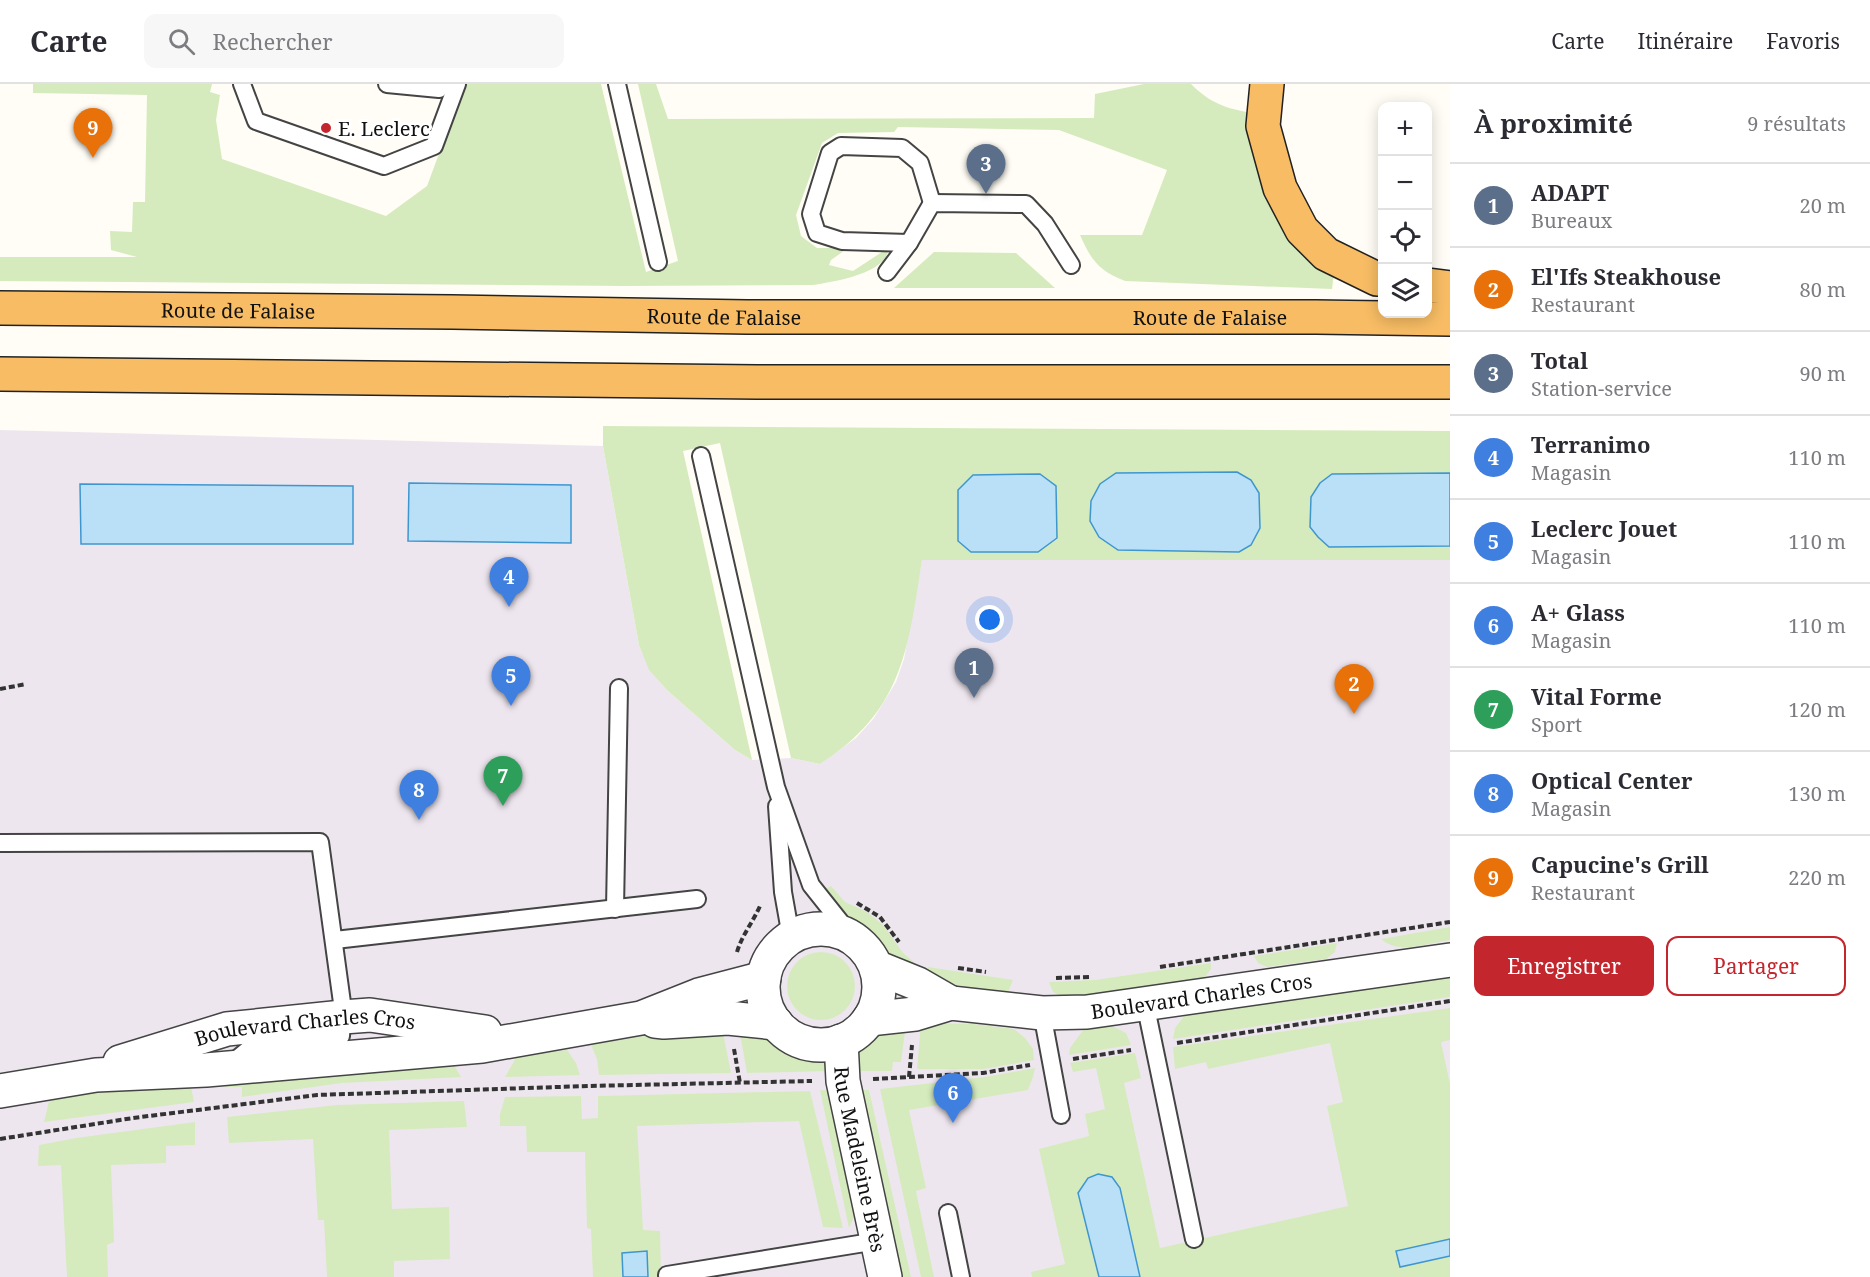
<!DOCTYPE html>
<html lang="fr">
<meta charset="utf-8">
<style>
:root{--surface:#fff;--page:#f7f7f7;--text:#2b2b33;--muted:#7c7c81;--line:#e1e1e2;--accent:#c4262e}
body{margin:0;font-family:"Noto Serif",serif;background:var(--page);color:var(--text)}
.controls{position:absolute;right:18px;top:18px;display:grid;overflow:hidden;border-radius:12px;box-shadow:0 3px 15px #0003}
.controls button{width:54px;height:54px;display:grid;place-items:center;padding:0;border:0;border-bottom:2px solid var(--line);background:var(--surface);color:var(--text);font:30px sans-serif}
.you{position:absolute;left:990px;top:536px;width:21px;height:21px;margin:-15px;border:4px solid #fff;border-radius:50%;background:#1a73e8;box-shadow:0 0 0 9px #1a73e833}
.badge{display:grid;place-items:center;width:39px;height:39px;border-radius:50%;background:var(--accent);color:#fff;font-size:20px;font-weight:700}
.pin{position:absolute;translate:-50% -50px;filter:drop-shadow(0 2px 3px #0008)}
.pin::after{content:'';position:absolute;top:32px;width:21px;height:18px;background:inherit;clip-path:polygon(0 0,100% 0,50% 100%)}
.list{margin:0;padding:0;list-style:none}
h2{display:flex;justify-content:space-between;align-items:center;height:78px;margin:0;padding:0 24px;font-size:26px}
h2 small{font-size:20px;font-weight:400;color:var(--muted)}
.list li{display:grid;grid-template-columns:39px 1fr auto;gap:18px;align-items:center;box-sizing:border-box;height:84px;padding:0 24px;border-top:2px solid var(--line)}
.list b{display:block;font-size:22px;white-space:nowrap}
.list p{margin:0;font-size:20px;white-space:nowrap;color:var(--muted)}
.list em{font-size:20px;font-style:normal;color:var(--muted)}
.actions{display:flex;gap:12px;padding:18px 24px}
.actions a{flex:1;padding:14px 0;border:2px solid var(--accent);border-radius:12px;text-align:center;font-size:21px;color:var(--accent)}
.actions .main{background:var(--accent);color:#fff}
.icon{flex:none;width:33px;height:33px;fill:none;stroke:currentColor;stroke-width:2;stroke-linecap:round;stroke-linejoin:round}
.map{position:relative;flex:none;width:1450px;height:1193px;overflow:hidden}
header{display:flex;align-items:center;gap:36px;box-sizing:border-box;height:84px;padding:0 30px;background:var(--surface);border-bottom:2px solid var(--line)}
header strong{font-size:28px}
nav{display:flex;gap:33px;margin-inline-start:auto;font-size:21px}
.search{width:420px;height:54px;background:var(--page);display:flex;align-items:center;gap:15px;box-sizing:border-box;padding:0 21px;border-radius:12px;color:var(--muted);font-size:22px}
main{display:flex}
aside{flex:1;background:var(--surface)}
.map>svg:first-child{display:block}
.industrial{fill:#eee6ef}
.green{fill:#d5ebbd}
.water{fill:#b9e0f7;stroke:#3f96cf;stroke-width:1.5}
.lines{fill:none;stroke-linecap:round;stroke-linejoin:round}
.service-casing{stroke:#444;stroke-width:20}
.minor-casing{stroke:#444;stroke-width:36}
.tertiary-casing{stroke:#444;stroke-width:36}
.trunk-casing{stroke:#222;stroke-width:36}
.path{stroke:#333;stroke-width:4;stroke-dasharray:6 3;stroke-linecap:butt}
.service{stroke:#fff;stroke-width:16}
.minor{stroke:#fff;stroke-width:33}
.tertiary{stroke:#fff;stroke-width:33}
.trunk{stroke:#f7bc64;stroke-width:33}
.poi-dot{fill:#c4262e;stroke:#fff;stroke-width:2}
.labels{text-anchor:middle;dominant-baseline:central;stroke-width:6;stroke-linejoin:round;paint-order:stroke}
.poi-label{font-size:20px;fill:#111;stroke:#fff;text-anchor:start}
.street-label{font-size:20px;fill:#111;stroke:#fff}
</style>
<header>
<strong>Carte</strong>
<div class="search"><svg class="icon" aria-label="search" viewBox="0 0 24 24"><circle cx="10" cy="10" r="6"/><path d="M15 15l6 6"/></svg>Rechercher</div>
<nav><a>Carte</a><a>Itinéraire</a><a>Favoris</a></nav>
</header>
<main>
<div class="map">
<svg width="1450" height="1193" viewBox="0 0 1450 1193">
<rect width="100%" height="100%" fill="#fffdf5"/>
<polygon class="industrial" points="0,346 603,362 639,561 650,586 668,607 735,666 752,676 791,674 820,680 856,654 874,634 896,598 904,575 922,476 1450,356 1450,1193 0,1193"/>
<g class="green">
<path d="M 33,0 L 212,0 L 210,8 L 220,11 L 216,36 L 222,75 L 386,132 L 427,102 L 465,0 L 601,0 L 646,188 L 678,177 L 638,0 L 656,0 L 668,35 L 1094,34 L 1095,10 L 1144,0 L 1191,0 C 1210,19 1225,24 1251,29 L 1271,122 L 1318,184 L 1334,189 L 1332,205 L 1125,197 C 1099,187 1091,176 1080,151 L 1142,151 L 1167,86 L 1059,46 L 898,43 L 894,48 L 838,49 L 822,59 L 796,131 L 801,152 L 817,164 L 848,164 L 831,176 L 829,181 L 853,187 L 885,166 L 888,167 C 884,190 832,198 813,201 L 624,202 L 0,197 L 0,173 L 137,173 L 111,166 L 110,147 L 132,148 L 133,118 L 145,118 L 147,11 L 33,9 Z"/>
<polygon points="934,168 1016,169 1055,204 894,204"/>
<path d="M 603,342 L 1450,347 L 1450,476 L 922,476 C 908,565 903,627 820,680 L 791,674 L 720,359 L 683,367 L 752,676 L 735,666 L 668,607 L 649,586 L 639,561 L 603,362 Z"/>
<polygon points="831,802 845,818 867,828 883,841 903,869 914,878 913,885 887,870 870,847 839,825 825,805"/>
<path d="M 1450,843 L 1450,856 C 1429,859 1398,871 1381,855 Z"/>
<polygon points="1337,859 1335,868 1326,875 1267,883 1258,879 1254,872"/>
<circle cx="821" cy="902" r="34"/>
<polygon points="1211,879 1211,885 1205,893 1105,910 1063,913 1053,908 1049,898 1095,896"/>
<path d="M 928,883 L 1013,896 L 1008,908 C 980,908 952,900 926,892 Z"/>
<polygon points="1450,892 1450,913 1173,955 1175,944 1185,931"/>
<polygon points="1450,924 1450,956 1441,958 1450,1000 1450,1193 1032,1193 1031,1188 1065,1180 1039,1065 1089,1052 1085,1030 1105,1025 1096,984 1073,988 1070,979 1135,969 1141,994 1124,999 1160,1164 1348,1122 1327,1022 1343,1018 1330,959 1208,985 1206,978 1175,985 1173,963"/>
<polygon points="921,939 973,940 1014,945 1025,954 1033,965 1034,976 984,985 917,985"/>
<path d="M 906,940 L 901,978 L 893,978 L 892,987 L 851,987 C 858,958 880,948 906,940 Z"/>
<polygon points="1112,942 1126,949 1131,961 1069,971 1070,964 1084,945"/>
<polygon points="722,944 731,989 599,991 597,975 591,961 655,950"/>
<path d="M 739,944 C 762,948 767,958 785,966 C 799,973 812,974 827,975 L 828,987 L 747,989 Z"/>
<polygon points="567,966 576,979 580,991 505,993 517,972"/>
<polygon points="454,981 461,993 342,999 242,1013 242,1003 225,1003 228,996"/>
<polygon points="1035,984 1033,993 1028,1006 909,1026 926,1104 916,1107 934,1193 921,1193 880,1005 985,993"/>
<polygon points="179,997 191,1003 194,1018 44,1038 49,1017 97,1008"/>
<polygon points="820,1006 833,1007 858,1124 849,1144"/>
<polygon points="855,1006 869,1006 911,1193 898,1193"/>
<polygon points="810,1007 843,1144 823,1143 799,1037 637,1042 643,1146 660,1147 661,1193 593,1193 591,1145 587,1144 585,1068 527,1068 526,1042 500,1042 500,1030 505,1013 581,1012 582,1035 598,1034 598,1012"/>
<polygon points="464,1017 467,1043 389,1046 392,1125 449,1123 450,1175 394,1177 394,1193 327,1193 324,1136 318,1136 313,1055 229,1059 227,1033 337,1021"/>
<polygon points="195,1038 195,1061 166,1062 166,1079 111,1081 114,1158 107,1161 108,1193 67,1193 61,1081 38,1082 39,1061 76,1054"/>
</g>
<g class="water">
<polygon points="1237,388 1251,396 1259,409 1260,444 1251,461 1239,468 1118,466 1099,453 1090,437 1091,417 1100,400 1116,389"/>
<polygon points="1450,389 1450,462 1329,463 1318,453 1310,443 1311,413 1320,399 1332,390"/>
<polygon points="1040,390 1056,402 1057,454 1038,468 971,468 958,457 958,406 973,391"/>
<polygon points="409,399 571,401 571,459 408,457"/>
<polygon points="80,400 353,402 353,460 81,460"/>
<polygon points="1098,1090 1112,1093 1120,1104 1140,1193 1099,1193 1078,1109 1088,1094"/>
<polygon points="1450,1155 1450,1172 1400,1183 1396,1167"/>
<polygon points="647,1167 648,1193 623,1193 622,1169"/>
</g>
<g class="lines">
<defs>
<g id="service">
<polyline points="242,0 256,37 384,82 434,62 457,0"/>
<polyline points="387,0 439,5 442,0"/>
<polyline points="617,0 658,178"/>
<polyline points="909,159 842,157 817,149 811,130 830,69 841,62 902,64 920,79 932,119"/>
<polyline points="887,188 909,159 932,119 1026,120 1045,140 1071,181"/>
<polyline points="701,372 776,703 811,801 854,855"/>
<polyline points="777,722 783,808 791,853"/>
<polyline points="0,759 320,758 343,926 341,952 249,965 231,980"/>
<polyline points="615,825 619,604"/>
<polyline points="335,856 697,815"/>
<polyline points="1145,919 1194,1155"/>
<polyline points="1042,929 1061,1031"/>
<polyline points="948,1129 961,1193"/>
<polyline points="667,1191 877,1157"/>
</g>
<g id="minor">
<polyline points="876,883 918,900 951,919"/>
<path id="s1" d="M 869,935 L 915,930 L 951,919 L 1042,929 L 1087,928 L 1450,876"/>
<path id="s2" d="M 841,957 L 843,997 L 885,1193"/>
</g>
<g id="tertiary">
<circle cx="821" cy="903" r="58"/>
<polyline points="655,937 664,938 728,934 776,939"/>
<path id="s3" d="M 120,978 L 227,945 L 343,933 L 370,931 L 485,948"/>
<polyline points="0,1007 96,991 206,986 482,962 641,934 699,911 764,894"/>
</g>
<g id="trunk">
<polyline points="1267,0 1263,42 1280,104 1302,146 1326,170 1377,195 1382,195"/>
<polyline points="1428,201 1450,204"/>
<path id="s4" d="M 0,224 L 452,228 L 747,233 L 1316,233 L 1450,235"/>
<polyline points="0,290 757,298 1450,298"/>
</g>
</defs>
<use href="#service" class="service-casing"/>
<use href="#minor" class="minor-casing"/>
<use href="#tertiary" class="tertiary-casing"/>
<use href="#trunk" class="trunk-casing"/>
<g class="path">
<polyline points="0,605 26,600"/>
<polyline points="857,819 880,833 899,858"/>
<path d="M 737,868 C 742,851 753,838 760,822"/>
<polyline points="1160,883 1450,838"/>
<polyline points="958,884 986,888"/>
<polyline points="1056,894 1091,893"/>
<polyline points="1177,959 1450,917"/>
<polyline points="734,965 740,999"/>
<polyline points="1073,975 1131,966"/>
<polyline points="909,993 912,961"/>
<polyline points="873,995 983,989 1030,981"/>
<polyline points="0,1055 133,1034 317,1011 588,1002 812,997"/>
</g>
<use href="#service" class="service"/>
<use href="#minor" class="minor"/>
<use href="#tertiary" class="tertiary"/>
<use href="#trunk" class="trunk"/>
</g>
<circle class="poi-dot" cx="326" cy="44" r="6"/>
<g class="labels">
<g class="poi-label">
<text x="338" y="44">E. Leclerc</text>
</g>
<g class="street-label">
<text stroke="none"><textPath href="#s4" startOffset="238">Route de Falaise</textPath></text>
<text stroke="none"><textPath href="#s4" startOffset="724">Route de Falaise</textPath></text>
<text stroke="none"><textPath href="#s4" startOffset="1210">Route de Falaise</textPath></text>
<text stroke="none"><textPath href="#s1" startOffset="336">Boulevard Charles Cros</textPath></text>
<text stroke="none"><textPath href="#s3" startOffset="190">Boulevard Charles Cros</textPath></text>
<text stroke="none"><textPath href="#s2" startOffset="120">Rue Madeleine Brès</textPath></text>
</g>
</g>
</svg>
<div class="controls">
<button>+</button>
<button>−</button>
<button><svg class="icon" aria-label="locate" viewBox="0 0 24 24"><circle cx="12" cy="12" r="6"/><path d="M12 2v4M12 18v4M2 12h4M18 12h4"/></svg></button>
<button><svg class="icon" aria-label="layers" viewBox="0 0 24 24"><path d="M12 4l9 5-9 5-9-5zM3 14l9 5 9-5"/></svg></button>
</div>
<div class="you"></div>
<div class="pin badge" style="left:974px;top:614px;background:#5c6f8a">1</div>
<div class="pin badge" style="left:1354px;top:630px;background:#e8710a">2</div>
<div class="pin badge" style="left:986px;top:110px;background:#5c6f8a">3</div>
<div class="pin badge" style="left:509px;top:523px;background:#3f7fe0">4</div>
<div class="pin badge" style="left:511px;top:622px;background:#3f7fe0">5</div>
<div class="pin badge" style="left:953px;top:1039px;background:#3f7fe0">6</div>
<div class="pin badge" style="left:503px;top:722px;background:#2e9e5b">7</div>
<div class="pin badge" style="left:419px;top:736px;background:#3f7fe0">8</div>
<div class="pin badge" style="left:93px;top:74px;background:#e8710a">9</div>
</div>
<aside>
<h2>À proximité<small>9 résultats</small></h2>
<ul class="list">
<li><span class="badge" style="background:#5c6f8a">1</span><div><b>ADAPT</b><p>Bureaux</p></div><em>20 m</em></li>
<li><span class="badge" style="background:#e8710a">2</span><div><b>El'Ifs Steakhouse</b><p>Restaurant</p></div><em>80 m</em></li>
<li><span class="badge" style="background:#5c6f8a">3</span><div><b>Total</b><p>Station-service</p></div><em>90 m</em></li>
<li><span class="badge" style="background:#3f7fe0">4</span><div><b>Terranimo</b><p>Magasin</p></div><em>110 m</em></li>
<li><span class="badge" style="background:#3f7fe0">5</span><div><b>Leclerc Jouet</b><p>Magasin</p></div><em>110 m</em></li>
<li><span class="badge" style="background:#3f7fe0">6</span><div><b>A+ Glass</b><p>Magasin</p></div><em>110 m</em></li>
<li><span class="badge" style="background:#2e9e5b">7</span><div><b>Vital Forme</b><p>Sport</p></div><em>120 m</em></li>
<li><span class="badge" style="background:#3f7fe0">8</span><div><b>Optical Center</b><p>Magasin</p></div><em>130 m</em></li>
<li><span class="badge" style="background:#e8710a">9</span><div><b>Capucine's Grill</b><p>Restaurant</p></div><em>220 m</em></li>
</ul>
<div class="actions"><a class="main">Enregistrer</a><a>Partager</a></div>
</aside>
</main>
